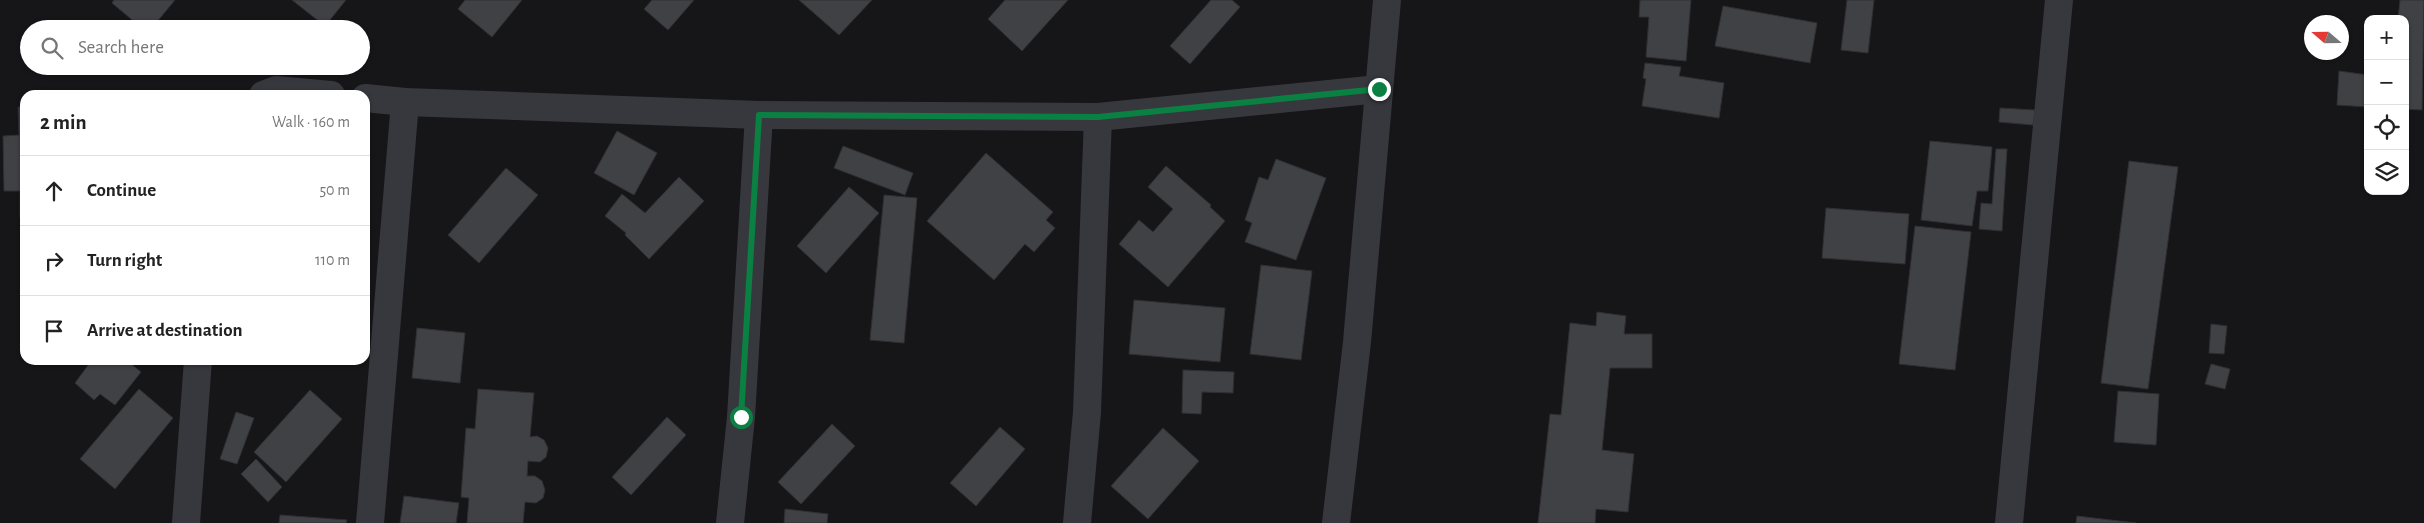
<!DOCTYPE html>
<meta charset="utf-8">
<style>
:root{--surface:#fff;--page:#f2f2f2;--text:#222;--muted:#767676;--line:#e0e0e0}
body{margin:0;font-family:"Alegreya Sans",sans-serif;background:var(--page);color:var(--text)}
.controls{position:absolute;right:15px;top:15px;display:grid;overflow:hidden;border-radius:10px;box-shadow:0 1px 4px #0004}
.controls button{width:45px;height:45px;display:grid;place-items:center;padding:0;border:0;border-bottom:1px solid var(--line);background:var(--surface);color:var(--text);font:25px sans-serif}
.compass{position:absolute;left:2304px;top:15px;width:45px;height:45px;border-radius:50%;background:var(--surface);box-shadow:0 1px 4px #0004;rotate:290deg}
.stop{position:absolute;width:15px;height:15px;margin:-11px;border:4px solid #0b8043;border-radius:50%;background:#fff}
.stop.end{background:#0b8043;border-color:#fff;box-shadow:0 1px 5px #0008}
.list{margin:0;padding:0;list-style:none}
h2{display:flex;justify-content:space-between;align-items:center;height:65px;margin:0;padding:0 20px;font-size:21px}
h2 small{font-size:16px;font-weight:400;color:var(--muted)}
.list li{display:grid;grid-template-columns:32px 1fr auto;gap:15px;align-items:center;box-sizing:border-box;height:70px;padding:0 20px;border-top:1px solid var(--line)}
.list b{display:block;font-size:19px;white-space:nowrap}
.list em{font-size:16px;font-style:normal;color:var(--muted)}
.icon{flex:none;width:28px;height:28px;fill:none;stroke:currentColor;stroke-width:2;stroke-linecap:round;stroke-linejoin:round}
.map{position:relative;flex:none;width:2424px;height:523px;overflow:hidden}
.search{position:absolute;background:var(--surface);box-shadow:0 1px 4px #0004;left:20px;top:20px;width:350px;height:55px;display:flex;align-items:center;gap:12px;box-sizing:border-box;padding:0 18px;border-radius:28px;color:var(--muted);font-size:19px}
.panel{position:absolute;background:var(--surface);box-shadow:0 1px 4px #0004;left:20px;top:90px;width:350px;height:275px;border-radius:15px}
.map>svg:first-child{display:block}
.building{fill:#404145;stroke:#303034}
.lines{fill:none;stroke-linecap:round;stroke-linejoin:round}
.street{stroke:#37383d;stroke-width:28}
.route{stroke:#0b8043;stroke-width:6}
</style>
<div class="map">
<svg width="2424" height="523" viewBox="0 0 2424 523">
<rect width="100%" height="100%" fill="#161618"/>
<g class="building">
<polygon points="114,0 175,0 151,29 143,29 112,3"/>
<polygon points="292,0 346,0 325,26"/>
<polygon points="465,0 522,0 492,37 458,9"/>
<polygon points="652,0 694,0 668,30 644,9"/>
<polygon points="799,0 872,0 839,35"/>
<polygon points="1005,0 1068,0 1022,51 988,19"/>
<polygon points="1211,0 1232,0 1240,7 1190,64 1170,46"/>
<polygon points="1640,0 1691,0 1686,61 1646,57 1649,17 1639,17"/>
<polygon points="1847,0 1874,0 1868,53 1841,50"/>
<polygon points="2400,0 2424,0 2422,110 2405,109 2405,19 2398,19"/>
<polygon points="1723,6 1817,23 1810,63 1715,46"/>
<polygon points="1645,63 1681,67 1679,76 1724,83 1719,118 1642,106 1646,79 1643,78"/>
<polygon points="2339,71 2368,75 2368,107 2337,105"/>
<polygon points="18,107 25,107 25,217 20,217 20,191 4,191 3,136 19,135"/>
<polygon points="2000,108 2035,110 2033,125 1999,122"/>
<polygon points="617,131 657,153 634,195 594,173"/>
<polygon points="1930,141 1992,147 1988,191 1977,191 1972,226 1921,220"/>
<polygon points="843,146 913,173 905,195 834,168"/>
<polygon points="1996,149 2007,149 2002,231 1979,229 1981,203 1992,204"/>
<polygon points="986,153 1053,212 1046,220 1055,228 1034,252 1025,244 994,280 927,221"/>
<polygon points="1276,159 1326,178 1296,260 1245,242 1252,223 1245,220 1259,177 1268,180"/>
<polygon points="2129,161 2178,167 2148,389 2101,383"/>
<polygon points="1166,166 1211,205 1210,207 1225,221 1168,287 1119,244 1139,220 1153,232 1173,209 1148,187"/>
<polygon points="506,168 538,195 479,263 448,235"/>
<polygon points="679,177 704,201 649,259 625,235 626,233 605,216 622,194 645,213"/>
<polygon points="849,187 879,213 826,273 797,246"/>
<polygon points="884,195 917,198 904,343 870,340"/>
<polygon points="1826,208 1909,214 1905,264 1822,258"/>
<polygon points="1915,226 1971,232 1955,370 1899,364"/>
<polygon points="1261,265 1312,271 1301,360 1250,354"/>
<polygon points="1134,300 1225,308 1220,362 1129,354"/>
<polygon points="1597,312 1626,316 1624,334 1652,334 1652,368 1610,368 1602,450 1634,454 1628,512 1596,509 1595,523 1538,523 1550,414 1561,415 1570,323 1596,326"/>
<polygon points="2211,324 2227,326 2224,354 2209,353"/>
<polygon points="417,328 465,333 460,383 412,378"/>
<polygon points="92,360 126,360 141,372 115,405 100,394 94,400 75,383"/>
<polygon points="2211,364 2230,369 2225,389 2205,384"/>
<polygon points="1183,370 1234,372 1233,393 1202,392 1201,414 1182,413"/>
<polygon points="139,389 173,418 115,489 80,459"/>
<polygon points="478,389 534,393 530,437 537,436 544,440 548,448 546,457 540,462 528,461 527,476 535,476 542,481 545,490 543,498 536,503 525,502 523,523 467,523 469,498 461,497 466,428 475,429"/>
<polygon points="310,390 342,419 286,482 254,452"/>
<polygon points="2118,391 2159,394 2156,445 2114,442"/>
<polygon points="236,412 254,418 237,464 220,459"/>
<polygon points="667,417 686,435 631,495 612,477"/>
<polygon points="832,424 855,446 801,504 778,482"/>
<polygon points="1000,427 1025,449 976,506 950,483"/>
<polygon points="1163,428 1199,461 1148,519 1111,486"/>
<polygon points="256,459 282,487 268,502 241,474"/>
<polygon points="404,496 459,503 456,523 400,523"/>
<polygon points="785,509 828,514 827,523 784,523"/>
<polygon points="280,515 347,520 346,523 279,523"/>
<polygon points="2077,516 2136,523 2076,523"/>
</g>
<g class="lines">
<g class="street">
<polyline points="263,95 276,90 331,95"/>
<polyline points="365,98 405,102 759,115 1098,117 1379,89"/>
<polyline points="186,523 198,360"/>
<polyline points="370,523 405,102"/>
<polyline points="730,523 741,417 759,115"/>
<polyline points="1077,523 1087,412 1098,117"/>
<polyline points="1336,523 1357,342 1387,0"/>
<polyline points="2009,523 2059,0"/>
</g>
</g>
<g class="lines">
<polyline class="route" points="741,417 759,115 1098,117 1379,89"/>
</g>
</svg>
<div class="controls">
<button>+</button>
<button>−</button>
<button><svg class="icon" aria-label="locate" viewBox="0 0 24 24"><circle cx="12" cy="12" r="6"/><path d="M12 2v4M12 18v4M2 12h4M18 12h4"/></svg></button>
<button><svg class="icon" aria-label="layers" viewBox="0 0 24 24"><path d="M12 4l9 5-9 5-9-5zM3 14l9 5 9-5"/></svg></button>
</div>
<svg class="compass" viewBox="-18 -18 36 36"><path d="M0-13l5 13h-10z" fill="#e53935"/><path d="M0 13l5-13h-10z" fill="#767676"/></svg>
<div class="stop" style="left:741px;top:417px"></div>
<div class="stop end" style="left:1379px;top:89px"></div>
<div class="search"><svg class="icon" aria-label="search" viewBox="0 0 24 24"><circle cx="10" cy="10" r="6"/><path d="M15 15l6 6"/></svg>Search here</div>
<section class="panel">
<h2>2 min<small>Walk · 160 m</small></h2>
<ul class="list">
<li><svg class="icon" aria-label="ahead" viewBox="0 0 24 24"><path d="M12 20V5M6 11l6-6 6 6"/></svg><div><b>Continue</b></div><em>50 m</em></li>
<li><svg class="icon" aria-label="right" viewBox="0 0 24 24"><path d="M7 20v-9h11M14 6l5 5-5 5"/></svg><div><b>Turn right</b></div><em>110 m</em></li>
<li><svg class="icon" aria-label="arrive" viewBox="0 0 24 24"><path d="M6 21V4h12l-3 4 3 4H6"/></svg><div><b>Arrive at destination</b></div></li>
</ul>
</section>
</div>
